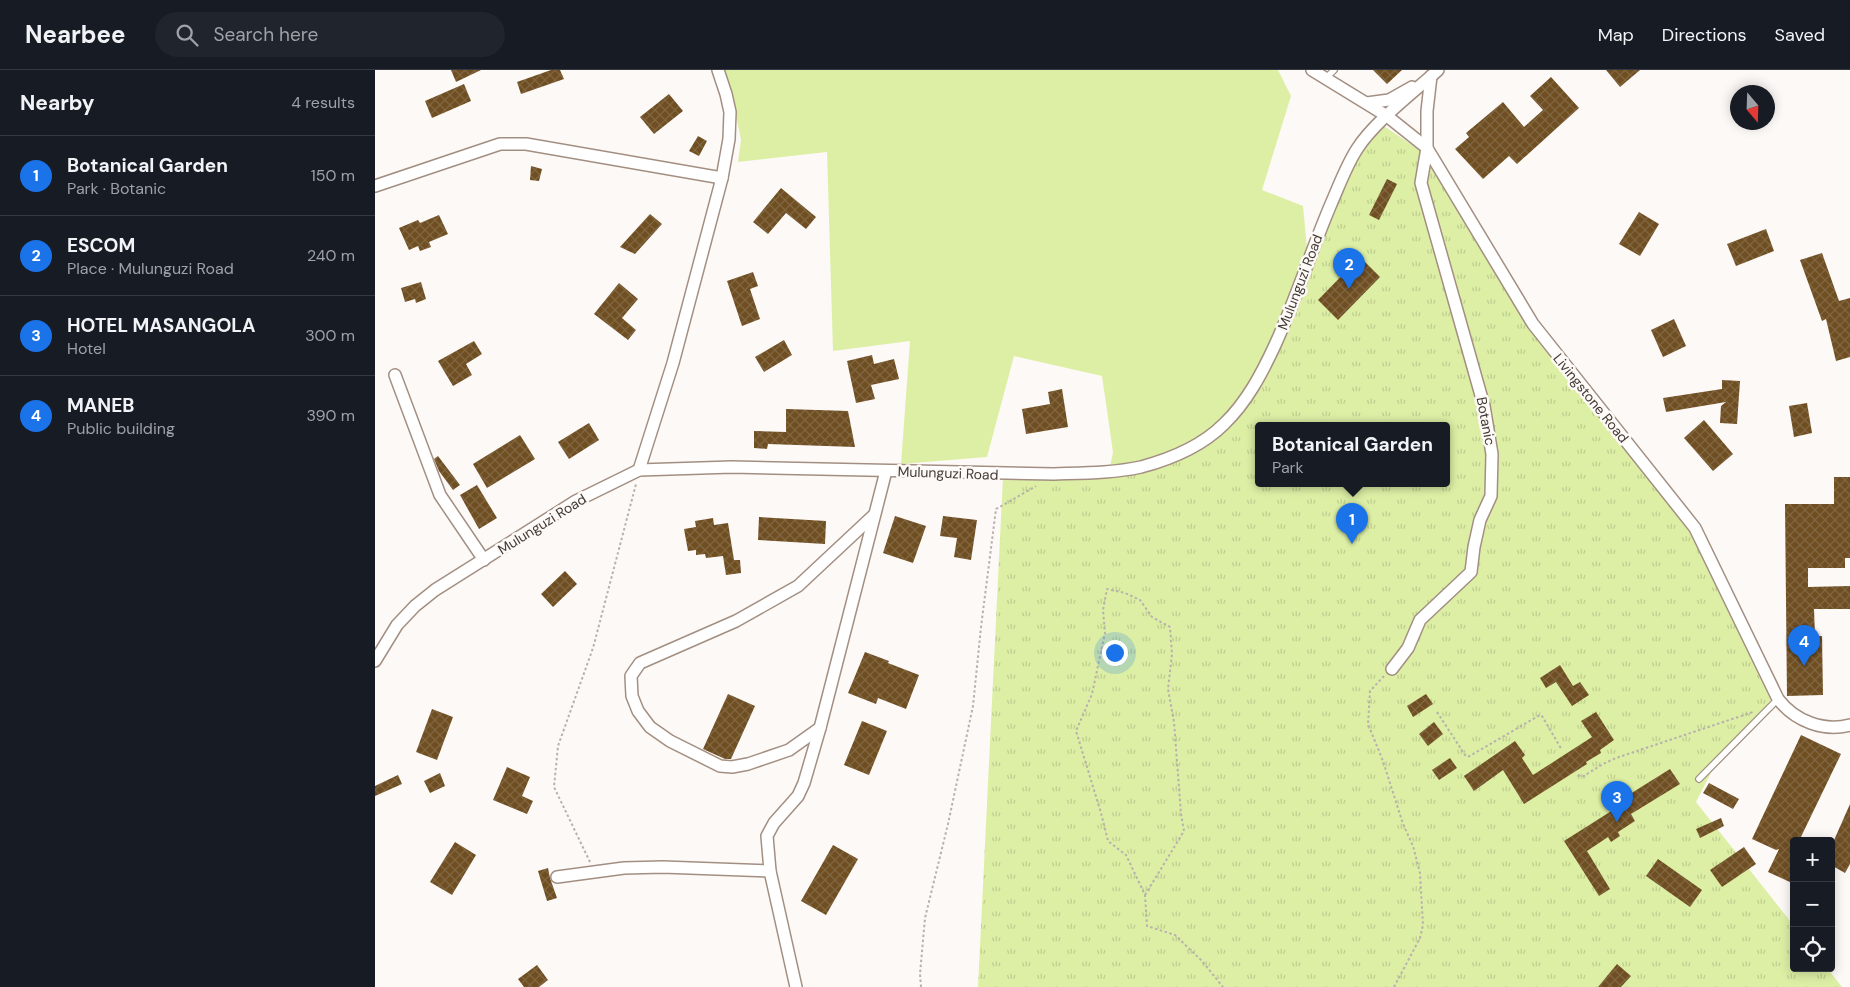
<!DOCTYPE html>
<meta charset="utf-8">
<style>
:root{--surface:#171b24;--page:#20242c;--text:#f1f3f6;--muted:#9ea1a6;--line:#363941;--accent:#1a73e8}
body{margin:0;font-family:"DM Sans",sans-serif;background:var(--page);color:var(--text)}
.controls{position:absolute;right:15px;bottom:15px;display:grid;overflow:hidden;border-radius:5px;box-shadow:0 2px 12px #0003}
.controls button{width:45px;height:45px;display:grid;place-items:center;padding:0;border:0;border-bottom:1px solid var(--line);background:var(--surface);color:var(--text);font:25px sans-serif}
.compass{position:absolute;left:1355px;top:15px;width:45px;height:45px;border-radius:50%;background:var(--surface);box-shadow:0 2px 12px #0003;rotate:161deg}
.you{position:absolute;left:739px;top:582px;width:18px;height:18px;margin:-12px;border:4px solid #fff;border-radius:50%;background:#1a73e8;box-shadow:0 0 0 8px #1a73e833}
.badge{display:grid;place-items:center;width:32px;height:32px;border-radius:50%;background:var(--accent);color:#fff;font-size:16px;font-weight:700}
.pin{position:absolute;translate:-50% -41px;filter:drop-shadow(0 1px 2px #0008)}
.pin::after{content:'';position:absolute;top:26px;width:18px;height:15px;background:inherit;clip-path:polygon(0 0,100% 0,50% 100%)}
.popup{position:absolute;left:880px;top:352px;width:195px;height:65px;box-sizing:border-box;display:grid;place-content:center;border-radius:5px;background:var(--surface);filter:drop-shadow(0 1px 4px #0005);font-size:16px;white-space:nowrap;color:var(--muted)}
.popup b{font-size:19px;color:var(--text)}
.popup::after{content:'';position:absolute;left:50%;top:100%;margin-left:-10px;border:10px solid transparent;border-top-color:var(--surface)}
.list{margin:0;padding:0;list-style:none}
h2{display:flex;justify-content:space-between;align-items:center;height:65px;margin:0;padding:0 20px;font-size:21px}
h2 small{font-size:16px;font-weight:400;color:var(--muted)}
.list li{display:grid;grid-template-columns:32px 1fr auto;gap:15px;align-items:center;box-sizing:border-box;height:80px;padding:0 20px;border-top:1px solid var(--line)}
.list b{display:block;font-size:19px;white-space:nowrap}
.list p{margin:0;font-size:16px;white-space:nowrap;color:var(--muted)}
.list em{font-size:16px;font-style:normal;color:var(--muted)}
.icon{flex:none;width:28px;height:28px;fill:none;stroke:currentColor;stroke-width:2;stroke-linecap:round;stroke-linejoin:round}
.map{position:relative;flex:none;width:1475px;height:917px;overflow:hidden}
header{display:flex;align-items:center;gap:30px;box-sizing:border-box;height:70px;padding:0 25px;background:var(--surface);border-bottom:1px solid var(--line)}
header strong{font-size:24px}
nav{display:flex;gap:28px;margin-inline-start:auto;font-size:18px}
.search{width:350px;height:45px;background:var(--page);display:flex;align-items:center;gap:12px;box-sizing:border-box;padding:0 18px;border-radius:28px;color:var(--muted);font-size:19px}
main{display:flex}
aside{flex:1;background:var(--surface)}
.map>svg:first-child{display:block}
.park{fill:url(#park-tufts);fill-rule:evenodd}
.pitch{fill:#ddefa5}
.building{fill:url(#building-cross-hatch)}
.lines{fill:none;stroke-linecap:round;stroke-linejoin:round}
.lane-casing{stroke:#a38f82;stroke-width:8}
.street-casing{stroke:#a38f82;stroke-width:14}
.path{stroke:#b7b1ad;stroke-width:2;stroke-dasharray:2.5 2.5;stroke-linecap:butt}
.lane{stroke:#fff;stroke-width:5.5}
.street{stroke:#fff;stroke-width:11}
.labels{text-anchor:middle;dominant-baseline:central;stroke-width:5;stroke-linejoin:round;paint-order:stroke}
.street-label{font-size:14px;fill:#433a35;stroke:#fdf9f6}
</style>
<header>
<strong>Nearbee</strong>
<div class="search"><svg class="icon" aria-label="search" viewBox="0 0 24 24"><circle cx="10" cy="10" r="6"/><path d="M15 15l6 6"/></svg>Search here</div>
<nav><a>Map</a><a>Directions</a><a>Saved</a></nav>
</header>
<main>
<aside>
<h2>Nearby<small>4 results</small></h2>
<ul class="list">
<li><span class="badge">1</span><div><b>Botanical Garden</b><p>Park · Botanic</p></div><em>150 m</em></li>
<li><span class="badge">2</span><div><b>ESCOM</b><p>Place · Mulunguzi Road</p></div><em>240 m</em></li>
<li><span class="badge">3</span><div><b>HOTEL MASANGOLA</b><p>Hotel</p></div><em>300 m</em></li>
<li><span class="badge">4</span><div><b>MANEB</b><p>Public building</p></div><em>390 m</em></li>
</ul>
</aside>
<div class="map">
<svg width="1475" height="917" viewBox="0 0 1475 917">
<defs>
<pattern id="park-tufts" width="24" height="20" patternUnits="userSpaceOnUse" patternTransform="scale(1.25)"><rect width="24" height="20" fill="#ddefa5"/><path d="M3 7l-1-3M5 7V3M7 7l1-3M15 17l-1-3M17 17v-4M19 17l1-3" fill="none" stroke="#bfce8f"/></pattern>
<pattern id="building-cross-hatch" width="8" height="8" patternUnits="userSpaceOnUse" patternTransform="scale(1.25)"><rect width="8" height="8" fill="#6f4e22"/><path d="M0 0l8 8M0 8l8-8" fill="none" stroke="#816642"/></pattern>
</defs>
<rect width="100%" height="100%" fill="#fdf9f6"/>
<path class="park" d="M 1006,54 L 1065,94 L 1156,256 L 1320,456 L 1398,628 L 1342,691 L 1321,732 L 1419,856 L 1419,898 L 1452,898 L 1467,917 L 603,917 L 628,407 L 733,407 L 775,400 L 895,300 L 982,83 ZM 883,355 L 1071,355 L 1071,413 L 883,413 Z"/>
<polygon class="pitch" points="344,0 903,0 916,26 887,120 928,136 934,200 895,300 865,344 842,368 807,389 775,400 733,407 738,382 727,306 639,286 612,387 526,394 535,271 458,281 452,82 363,92 366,70 361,46"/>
<g class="building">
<polygon points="76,0 106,0 81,12"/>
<polygon points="176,0 185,0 189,9 146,24 142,12"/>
<polygon points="998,0 1027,0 1012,14"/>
<polygon points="1231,0 1265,0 1245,17"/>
<polygon points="1176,7 1204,38 1142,94 1134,86 1108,109 1080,79 1094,67 1091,63 1128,32 1149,57 1168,40 1155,26"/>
<polygon points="89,14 96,31 57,48 50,31"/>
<polygon points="294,24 308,41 279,64 265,47"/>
<polygon points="323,66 332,71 324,86 314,81"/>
<polygon points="156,96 167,99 164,111 155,110"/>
<polygon points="1012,109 1022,114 1004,150 994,145"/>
<polygon points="406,118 441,147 431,159 411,143 393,164 378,152"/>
<polygon points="1264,142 1284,154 1265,186 1244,174"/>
<polygon points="275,144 287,154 260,184 245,177"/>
<polygon points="64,145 73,164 54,172 56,177 45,181 43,176 34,180 24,158 43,150 45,153"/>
<polygon points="1391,159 1399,181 1361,196 1352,174"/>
<polygon points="1447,183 1464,231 1475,228 1475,287 1461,291 1451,249 1447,251 1425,190"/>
<polygon points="985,187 1005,207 963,250 943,230"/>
<polygon points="378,202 383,216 375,219 385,249 367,256 352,211"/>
<polygon points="46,212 51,229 41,233 40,229 30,232 26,218"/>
<polygon points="244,213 263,229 247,248 261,260 253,270 219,244"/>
<polygon points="1299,249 1311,276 1288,287 1276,260"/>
<polygon points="409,270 417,285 389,302 380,287"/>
<polygon points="99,271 107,284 91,294 97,305 78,316 63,291"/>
<polygon points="497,285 499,294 519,289 524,309 496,315 500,329 481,333 472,291"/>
<polygon points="1347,310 1365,311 1362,354 1345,353 1346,336 1351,332 1291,342 1288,328 1347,319"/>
<polygon points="687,319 693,357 651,364 647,339 675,334 673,322"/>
<polygon points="1432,333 1437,363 1419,367 1414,336"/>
<polygon points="411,339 473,341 480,377 393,374 392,379 379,378 379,361 411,362"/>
<polygon points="1329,350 1358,384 1338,401 1309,368"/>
<polygon points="214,353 224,370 194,389 183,372"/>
<polygon points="145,365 160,389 112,418 98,394"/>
<polygon points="63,386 85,415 78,420 64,401 59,389"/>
<polygon points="1459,407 1475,407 1475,488 1470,488 1470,498 1433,498 1433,517 1475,516 1475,539 1439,539 1440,566 1447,566 1448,625 1412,626 1410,434 1459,434"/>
<polygon points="102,415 122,448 104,459 85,425"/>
<polygon points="520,446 551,456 538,493 508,483"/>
<polygon points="568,446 602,450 596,490 579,487 582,468 565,466"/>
<polygon points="384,447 451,451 450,474 383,470"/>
<polygon points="338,448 339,455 353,453 359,490 365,490 366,503 351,505 348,486 331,488 330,484 321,485 321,480 313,481 309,459 321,457 320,451"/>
<polygon points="190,501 202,514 178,537 166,524"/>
<polygon points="490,582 514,591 513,593 544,605 531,639 503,628 501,634 473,623"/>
<polygon points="1185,595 1198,616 1205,612 1214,625 1197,636 1181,612 1171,618 1165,608"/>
<polygon points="353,624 380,636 356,689 350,689 328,679"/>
<polygon points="1051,624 1058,634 1038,647 1032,636"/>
<polygon points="57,639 78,647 62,690 41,682"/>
<polygon points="1221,642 1239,670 1225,680 1226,683 1211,692 1212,694 1149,734 1128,700 1099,721 1089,706 1140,671 1150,685 1147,688 1158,705 1217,667 1206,651"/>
<polygon points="487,651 512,661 494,705 469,695"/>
<polygon points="1059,652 1068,664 1053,676 1044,664"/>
<polygon points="1426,665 1466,684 1424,771 1419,771 1419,782 1415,789 1419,791 1419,814 1393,802 1404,779 1401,780 1377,769"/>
<polygon points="1075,688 1082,698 1064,710 1057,700"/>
<polygon points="132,697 155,707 147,726 158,731 152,744 118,730"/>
<polygon points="1295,699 1305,714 1256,744 1260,751 1243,762 1245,766 1236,772 1233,767 1212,781 1235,819 1224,826 1189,771 1249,733 1247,729"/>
<polygon points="65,703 70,716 55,723 49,711"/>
<polygon points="23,705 27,714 0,726 0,716"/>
<polygon points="1334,713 1364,729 1358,739 1328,723"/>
<polygon points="1475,734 1475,794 1470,803 1456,795 1456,777"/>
<polygon points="1346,748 1349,756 1325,768 1321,759"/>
<polygon points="80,772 101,785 77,825 55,812"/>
<polygon points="458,775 483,789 451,845 426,831"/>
<polygon points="1369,777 1381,794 1347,817 1335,800"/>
<polygon points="1283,789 1327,820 1315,837 1271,806"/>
<polygon points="173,798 175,808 182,828 172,831 163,801"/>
<polygon points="1242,894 1256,906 1246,917 1223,917"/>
<polygon points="162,895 173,910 164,917 149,917 143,909"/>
</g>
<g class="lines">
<defs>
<g id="lane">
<polyline points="951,8 959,0"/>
<polyline points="1324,709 1403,629"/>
</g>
<g id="street">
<path d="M 937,0 L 1012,46 L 1052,78 L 1158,254 L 1320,458 L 1403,629 C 1420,651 1448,662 1475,655"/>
<polyline points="992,33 1014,30 1037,17"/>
<polyline points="0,116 125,74 151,74 347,108"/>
<polyline points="20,305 65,425 109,490"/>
<polyline points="264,400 298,293 347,108 354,69 355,42 351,24 343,0"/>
<path d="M 0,591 L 22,555 L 40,536 L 60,520 L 201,431 L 264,400 L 357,397 L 679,404 C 708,403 738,403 766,397 C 796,389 827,376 849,354 C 872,332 887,303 900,275 C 921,229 936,181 956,134 C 964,116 971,96 982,79 C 999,52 1039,22 1063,0"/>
<polyline points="1017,599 1033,578 1045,550 1096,502 1099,477 1105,450 1116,426 1117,384 1109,336 1046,113 1052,78 1052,41 1056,6"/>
<polyline points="445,658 414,680 373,694 357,697 345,696 295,671 275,657 263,641 257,626 256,606 265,593 361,551 423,516 499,445"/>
<polyline points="182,807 249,798 288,797 395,801"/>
<polyline points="421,917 395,801 392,766 399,753 423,726 429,713 445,658 511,401"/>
</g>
</defs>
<use href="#lane" class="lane-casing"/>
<use href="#street" class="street-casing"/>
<g class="path">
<polyline points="1009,606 995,621 993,654 1008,691 1028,754 1038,776 1045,803 1048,855 1045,868 1019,917"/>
<polyline points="1062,642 1090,685 1093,687 1165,645 1167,646 1187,680"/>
<polyline points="1203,705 1207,707 1228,694 1241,688 1378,642"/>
<polyline points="215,792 179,717 183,676 218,578 261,414"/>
<polyline points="770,825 809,761 806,744 799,652 793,619 797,584 795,557 777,547 765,530 750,523 732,519 728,540 730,563 717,624 701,661 726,743 733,771 751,785 770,825 772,856 800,865 827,891 848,917"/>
<polyline points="546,917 545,904 550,848 573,754 598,636 606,557 621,439 661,416"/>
</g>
<use href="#lane" class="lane"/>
<use href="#street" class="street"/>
</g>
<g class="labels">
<g class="street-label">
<text transform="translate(925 212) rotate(-69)">Mulunguzi Road</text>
<text transform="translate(1216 328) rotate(51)">Livingstone Road</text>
<text transform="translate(1111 351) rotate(79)">Botanic</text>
<text transform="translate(573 403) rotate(2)">Mulunguzi Road</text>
<text transform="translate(167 454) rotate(-32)">Mulunguzi Road</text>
</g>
</g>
</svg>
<div class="controls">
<button>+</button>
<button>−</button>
<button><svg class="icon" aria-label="locate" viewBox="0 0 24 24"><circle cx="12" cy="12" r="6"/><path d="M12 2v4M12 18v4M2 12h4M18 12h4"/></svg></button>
</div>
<svg class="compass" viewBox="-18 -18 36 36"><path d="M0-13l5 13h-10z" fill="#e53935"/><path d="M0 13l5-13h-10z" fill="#9ea1a6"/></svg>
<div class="you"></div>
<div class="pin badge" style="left:977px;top:474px">1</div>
<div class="popup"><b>Botanical Garden</b>Park</div>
<div class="pin badge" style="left:974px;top:219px">2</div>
<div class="pin badge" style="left:1242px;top:752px">3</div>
<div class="pin badge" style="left:1429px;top:596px">4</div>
</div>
</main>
